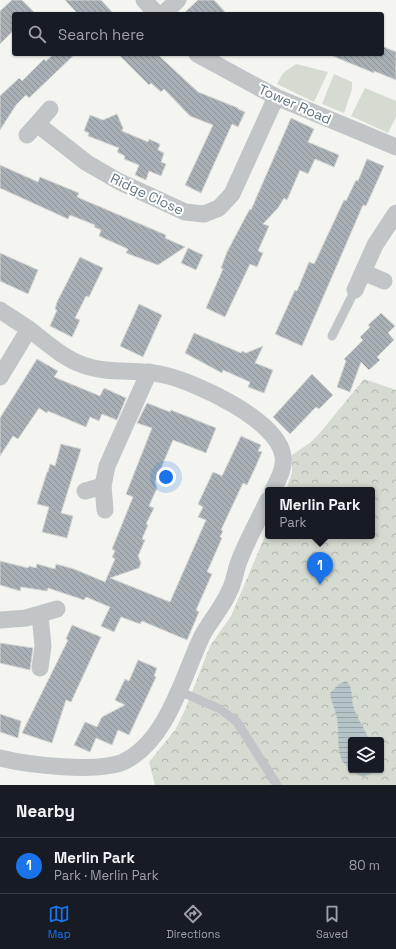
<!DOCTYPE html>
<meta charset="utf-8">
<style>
:root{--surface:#171b24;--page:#20242c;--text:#f1f3f6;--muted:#9ea1a6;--line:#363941;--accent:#1a73e8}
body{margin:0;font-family:"Space Grotesk",sans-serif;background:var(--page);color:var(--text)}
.controls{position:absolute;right:12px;bottom:12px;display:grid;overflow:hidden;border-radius:4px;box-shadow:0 1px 3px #0004}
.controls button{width:36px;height:36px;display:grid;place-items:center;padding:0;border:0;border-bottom:1px solid var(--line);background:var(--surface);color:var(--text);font:20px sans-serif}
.you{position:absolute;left:166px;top:477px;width:14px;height:14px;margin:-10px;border:3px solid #fff;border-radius:50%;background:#1a73e8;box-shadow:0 0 0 6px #1a73e833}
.badge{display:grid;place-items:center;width:26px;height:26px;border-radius:50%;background:var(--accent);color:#fff;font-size:13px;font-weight:700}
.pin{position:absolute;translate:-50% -33px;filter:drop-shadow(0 1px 2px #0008)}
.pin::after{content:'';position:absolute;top:21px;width:14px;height:12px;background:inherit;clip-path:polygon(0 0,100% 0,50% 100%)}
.popup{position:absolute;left:265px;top:487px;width:110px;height:52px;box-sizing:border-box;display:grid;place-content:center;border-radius:4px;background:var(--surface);filter:drop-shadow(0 1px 3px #0005);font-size:13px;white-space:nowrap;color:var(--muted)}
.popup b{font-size:15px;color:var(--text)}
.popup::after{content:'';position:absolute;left:50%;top:100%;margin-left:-8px;border:8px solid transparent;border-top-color:var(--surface)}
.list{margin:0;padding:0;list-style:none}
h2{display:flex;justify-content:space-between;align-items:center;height:52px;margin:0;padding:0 16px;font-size:17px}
h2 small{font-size:13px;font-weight:400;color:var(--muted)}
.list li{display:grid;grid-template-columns:26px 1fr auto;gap:12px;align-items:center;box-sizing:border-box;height:56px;padding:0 16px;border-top:1px solid var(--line)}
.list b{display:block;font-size:15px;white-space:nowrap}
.list p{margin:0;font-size:13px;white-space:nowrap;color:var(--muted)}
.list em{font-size:13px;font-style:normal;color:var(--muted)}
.icon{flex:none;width:22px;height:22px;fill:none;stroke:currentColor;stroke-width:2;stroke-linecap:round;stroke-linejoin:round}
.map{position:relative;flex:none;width:396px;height:785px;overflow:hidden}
.search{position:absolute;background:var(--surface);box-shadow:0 1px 3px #0004;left:12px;right:12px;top:12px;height:44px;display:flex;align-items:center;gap:10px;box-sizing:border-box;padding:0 14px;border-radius:4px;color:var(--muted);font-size:15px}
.sheet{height:108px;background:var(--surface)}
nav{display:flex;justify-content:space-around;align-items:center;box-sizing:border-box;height:56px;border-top:1px solid var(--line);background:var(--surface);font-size:11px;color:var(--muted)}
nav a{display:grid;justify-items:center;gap:2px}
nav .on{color:var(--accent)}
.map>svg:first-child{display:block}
.green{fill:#d5dbd1}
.forest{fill:url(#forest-crowns);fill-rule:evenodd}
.water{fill:url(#water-rules)}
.building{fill:url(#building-back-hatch);stroke:#d5d5d3}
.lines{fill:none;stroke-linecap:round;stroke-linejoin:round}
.lane{stroke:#c1c5c8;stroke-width:9}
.street{stroke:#c1c5c8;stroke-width:17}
.labels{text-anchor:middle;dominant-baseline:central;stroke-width:4;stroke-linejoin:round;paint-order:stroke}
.street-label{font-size:14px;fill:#627582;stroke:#fff}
</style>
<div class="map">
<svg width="396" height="785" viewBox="0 0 396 785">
<defs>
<pattern id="forest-crowns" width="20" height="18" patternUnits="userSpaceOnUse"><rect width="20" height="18" fill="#d5dbd1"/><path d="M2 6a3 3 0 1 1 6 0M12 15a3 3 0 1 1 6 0" fill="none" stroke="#b0b6af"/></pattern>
<pattern id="water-rules" width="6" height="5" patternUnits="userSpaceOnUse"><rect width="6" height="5" fill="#b6c4c7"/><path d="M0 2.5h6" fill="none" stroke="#97a4a7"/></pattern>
<pattern id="building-back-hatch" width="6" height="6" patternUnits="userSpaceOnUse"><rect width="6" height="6" fill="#a8b0b5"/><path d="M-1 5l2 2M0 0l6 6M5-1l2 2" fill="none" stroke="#8c9499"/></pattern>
</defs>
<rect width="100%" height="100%" fill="#f4f4f0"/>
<g class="green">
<polygon points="296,64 328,72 314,102 277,84 283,73"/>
<polygon points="334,74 352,82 352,89 344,113 322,104"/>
<polygon points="365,88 396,101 396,117 388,133 351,116"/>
</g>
<path class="forest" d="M 364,379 L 396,390 L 396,785 L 155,785 L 149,762 L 175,730 L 185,710 L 210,646 L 231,616 L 268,529 L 268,536 L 372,536 L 372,490 L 286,490 L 292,473 L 292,455 L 311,442 L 319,434 ZM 351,740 L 381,740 L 381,770 L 351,770 Z"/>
<path class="water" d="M 346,681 C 353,685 351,698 353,705 C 356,718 365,728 369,740 L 351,740 L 351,770 L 374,770 L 373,773 L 363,777 C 328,762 343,741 336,714 C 334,707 331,701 330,693 L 339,684 Z"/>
<g class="building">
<polygon points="12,0 22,0 36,14 14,14 14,30 0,44 0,11"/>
<polygon points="65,0 101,0 114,14 78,14"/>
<polygon points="198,0 214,0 227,14 183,14"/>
<polygon points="382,46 396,52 396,80 374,71 374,73 328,54 382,54"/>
<polygon points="54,54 75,54 29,98 26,95 16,105 0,130 0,96 19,78 22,81 44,59 46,61"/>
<polygon points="118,54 157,54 198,92 238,108 238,109 245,112 238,127 232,124 201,193 185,185 213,125 190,116 164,89 161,92 151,83 149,85"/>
<polygon points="117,114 123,128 122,131 148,142 149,139 160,144 158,150 164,153 161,162 166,164 161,176 149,171 146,180 135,175 139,165 124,159 125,156 117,152 119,148 88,136 89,133 84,131 90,115 103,120"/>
<polygon points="291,118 314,129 308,142 339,155 334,167 315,159 308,174 300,170 287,200 284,198 278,208 263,224 269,226 258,251 263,253 257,267 250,264 225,317 206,308 223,269 221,268 227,252 246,216 250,209 251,210"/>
<polygon points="367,159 384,166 366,206 363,205 302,346 275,334 295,290 297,291 309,262 314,264 317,258 344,200 346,201 356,180 358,181"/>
<polygon points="0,165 38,182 40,177 79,193 77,197 166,235 165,238 185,247 158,265 126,253 128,249 99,236 101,230 94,227 95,225 70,215 68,219 0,188"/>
<polygon points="188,248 203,255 196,270 181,263"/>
<polygon points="0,253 38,270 28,294 0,281"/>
<polygon points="80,257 103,268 89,297 86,296 75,318 80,320 72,337 50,326 57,310 55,309 57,302"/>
<polygon points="139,304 162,315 143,357 120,346"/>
<polygon points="381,313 395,326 388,333 394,340 377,357 380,360 369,370 361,362 350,392 337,387 346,361 344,359 363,340 360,337 370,327 368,325"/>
<polygon points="194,333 241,353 242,351 246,353 263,346 255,363 273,370 264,393 248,387 250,382 223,370 222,373 185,353"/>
<polygon points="37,359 58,371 54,377 100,396 104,388 126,398 117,420 102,414 99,421 90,417 86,427 48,411 47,413 39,408 18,439 13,436 0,456 0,418"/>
<polygon points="312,374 333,395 319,409 316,407 290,434 273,417"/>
<polygon points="147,403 170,412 171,410 216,428 206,453 173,440 155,482 157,488 149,506 154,508 146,524 148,525 142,539 145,540 138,556 141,563 139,568 110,578 170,602 206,520 198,517 203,507 198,504 213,472 222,476 241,436 261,445 258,451 262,452 255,468 247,485 243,483 221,530 223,531 220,537 222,538 207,572 212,574 196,610 199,612 187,640 142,621 140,624 121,617 114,632 101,626 110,607 86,597 84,600 48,588 47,591 21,587 20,591 0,585 0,561 28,568 29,566 36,568 37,564 55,569 56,564 74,569 105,582 115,559 112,557 115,551 112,549 133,497 126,494 152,428 137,423"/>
<polygon points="61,444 81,449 61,513 73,516 67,538 42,532 49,507 37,504 47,472 48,472 50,464 55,466"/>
<polygon points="72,625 101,637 71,702 66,700 52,743 22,733 68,640 66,639"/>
<polygon points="0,643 33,648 30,670 0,663"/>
<polygon points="138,660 157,668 154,676 156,677 129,735 118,730 112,745 96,738 90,752 74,745 85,722 97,727 102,717 125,705 115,700 125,679 129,681"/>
<polygon points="0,714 21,721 18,738 0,732"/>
</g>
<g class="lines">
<g class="lane">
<polyline points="332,336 355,290"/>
<polyline points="179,691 220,709 237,722 277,785"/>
</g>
<g class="street">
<polyline points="144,0 157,14"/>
<polyline points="163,14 178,0"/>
<polyline points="197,54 276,97 396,147"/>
<polyline points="37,124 50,109"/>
<polyline points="27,135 37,124 87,163 120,182 185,212 204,214 219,208 232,194 276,97"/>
<polyline points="363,272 384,281"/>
<polyline points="355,290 375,245 396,213"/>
<path d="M 0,310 C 10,317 20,323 30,330 C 47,343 63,358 83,365 C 110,375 138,368 164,375 C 196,382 278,420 283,456 C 285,468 278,480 273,490"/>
<polyline points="0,377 29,329"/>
<polyline points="85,491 103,486"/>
<polyline points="105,510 103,486 107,466 149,372"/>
<polyline points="0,620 26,618 57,609"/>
<polyline points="40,668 43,646 40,615"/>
<path d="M 0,758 C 28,765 97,773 123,762 C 167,742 183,676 202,636 C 210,621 222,608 229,592 C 234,583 235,573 238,564 C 246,542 258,521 268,500"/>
</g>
</g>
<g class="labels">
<g class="street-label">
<text transform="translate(295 104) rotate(24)">Tower Road</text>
<text transform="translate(147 194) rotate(25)">Ridge Close</text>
</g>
</g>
</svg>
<div class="controls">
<button><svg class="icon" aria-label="layers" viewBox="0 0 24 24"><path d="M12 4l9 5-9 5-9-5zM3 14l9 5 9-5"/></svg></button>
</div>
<div class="you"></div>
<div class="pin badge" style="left:320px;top:585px">1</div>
<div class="popup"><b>Merlin Park</b>Park</div>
<div class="search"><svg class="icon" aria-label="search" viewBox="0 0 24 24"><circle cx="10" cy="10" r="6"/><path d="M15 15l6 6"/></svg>Search here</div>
</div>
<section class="sheet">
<h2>Nearby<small></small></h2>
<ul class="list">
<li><span class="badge">1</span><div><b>Merlin Park</b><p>Park · Merlin Park</p></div><em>80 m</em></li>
</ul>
</section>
<nav>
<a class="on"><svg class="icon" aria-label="map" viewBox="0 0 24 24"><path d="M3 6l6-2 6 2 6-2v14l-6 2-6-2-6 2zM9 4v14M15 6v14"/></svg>Map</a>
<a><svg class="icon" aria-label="directions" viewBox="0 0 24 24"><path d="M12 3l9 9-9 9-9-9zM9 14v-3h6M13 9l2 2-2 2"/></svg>Directions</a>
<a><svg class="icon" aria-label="saved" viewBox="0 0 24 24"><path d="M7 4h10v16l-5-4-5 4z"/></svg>Saved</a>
</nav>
